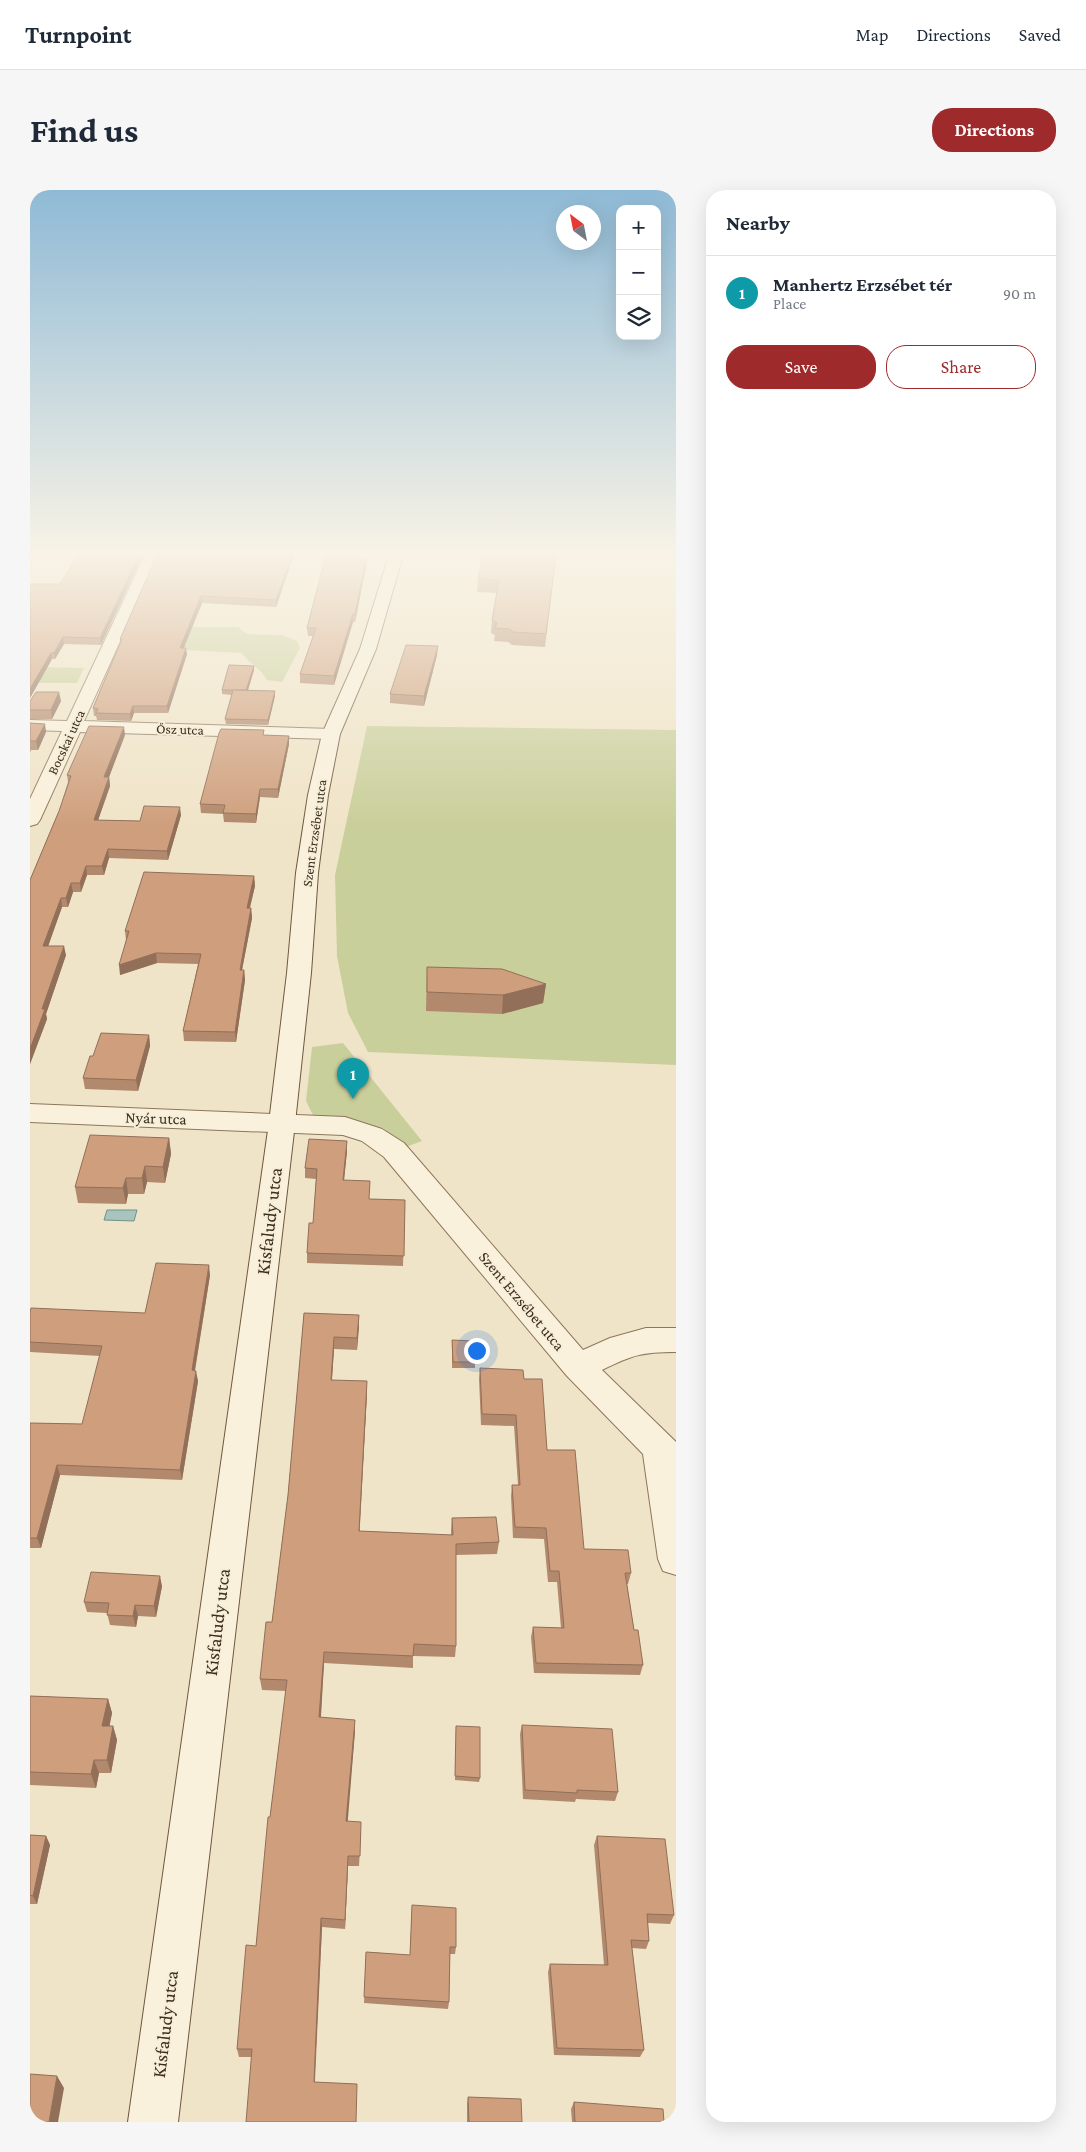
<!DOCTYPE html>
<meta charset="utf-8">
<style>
:root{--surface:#fff;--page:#f6f6f7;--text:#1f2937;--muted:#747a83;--line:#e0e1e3;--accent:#9e2a2b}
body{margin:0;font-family:"Crimson Pro",serif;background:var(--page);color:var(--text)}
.controls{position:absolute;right:15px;top:15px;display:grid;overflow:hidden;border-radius:10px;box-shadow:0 5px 20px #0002}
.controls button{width:45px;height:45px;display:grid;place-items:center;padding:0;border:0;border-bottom:1px solid var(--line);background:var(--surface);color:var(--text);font:25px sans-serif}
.compass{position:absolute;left:526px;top:15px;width:45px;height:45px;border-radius:50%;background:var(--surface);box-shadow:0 5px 20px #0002;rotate:328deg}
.you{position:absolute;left:446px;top:1160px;width:18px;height:18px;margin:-12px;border:4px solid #fff;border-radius:50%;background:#1a73e8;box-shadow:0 0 0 8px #1a73e833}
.badge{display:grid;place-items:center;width:32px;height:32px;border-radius:50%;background:var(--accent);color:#fff;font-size:16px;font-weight:700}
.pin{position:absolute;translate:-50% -41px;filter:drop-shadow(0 1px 2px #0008)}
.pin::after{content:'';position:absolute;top:26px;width:18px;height:15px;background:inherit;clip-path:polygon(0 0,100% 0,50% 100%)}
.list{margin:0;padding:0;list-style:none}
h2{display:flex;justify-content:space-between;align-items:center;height:65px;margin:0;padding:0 20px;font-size:21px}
h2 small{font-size:16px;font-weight:400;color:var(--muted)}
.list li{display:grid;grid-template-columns:32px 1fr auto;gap:15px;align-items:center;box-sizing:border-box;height:75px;padding:0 20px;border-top:1px solid var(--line)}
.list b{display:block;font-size:19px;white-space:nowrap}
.list p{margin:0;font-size:16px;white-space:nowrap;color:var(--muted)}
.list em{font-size:16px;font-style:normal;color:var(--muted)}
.actions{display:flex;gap:10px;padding:15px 20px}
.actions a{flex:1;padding:11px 0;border:1px solid var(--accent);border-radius:20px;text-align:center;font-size:18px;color:var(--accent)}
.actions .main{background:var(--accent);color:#fff}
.icon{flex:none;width:28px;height:28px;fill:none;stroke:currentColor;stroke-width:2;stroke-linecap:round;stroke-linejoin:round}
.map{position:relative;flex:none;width:646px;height:1932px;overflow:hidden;border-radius:20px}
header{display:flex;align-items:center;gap:30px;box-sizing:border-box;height:70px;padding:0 25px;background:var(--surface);border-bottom:1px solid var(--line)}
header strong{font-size:24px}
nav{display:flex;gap:28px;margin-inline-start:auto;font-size:18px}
.intro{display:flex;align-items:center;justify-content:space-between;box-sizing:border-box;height:120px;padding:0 30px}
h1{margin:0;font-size:35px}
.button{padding:12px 22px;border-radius:20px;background:var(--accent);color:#fff;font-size:18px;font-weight:700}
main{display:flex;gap:30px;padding:0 30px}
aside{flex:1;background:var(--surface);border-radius:20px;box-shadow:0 5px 20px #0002}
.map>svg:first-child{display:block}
.green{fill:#c9cf9b}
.water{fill:#a9c4bc;stroke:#6f938a}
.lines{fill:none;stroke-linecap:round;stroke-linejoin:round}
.street-casing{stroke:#8d765c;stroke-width:2}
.secondary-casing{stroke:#6f573f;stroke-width:2}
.street{fill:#faf1dc;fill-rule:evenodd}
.secondary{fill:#faf1dc;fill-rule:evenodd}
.wall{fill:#b2896c}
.shaded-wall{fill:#916f58}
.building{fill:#cf9f7d;stroke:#916f58}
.labels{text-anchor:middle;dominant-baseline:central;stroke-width:4;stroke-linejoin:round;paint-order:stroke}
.far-street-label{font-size:14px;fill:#3d2e20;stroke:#f7eed8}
.street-label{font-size:16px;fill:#3d2e20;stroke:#f7eed8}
.near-street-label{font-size:19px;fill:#3d2e20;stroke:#f7eed8}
</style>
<header>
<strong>Turnpoint</strong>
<nav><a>Map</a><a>Directions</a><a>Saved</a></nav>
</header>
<div class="intro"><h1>Find us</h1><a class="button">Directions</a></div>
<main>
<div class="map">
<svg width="646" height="1932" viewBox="0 0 646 1932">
<rect width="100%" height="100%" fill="#f0e4c8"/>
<g class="green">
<path d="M 160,437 L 208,437 L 217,444 L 252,445 L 267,451 L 270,458 L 252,492 L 237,490 C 230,477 220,475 212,463 L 154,460 L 146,451 Z"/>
<polygon points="0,477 54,478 47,493 0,493"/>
<polygon points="337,536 646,540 646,875 338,862 318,823 307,766 305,685"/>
<polygon points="313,853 392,951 376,957 353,938 333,933 283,925 276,911 282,857"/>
</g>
<polygon class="water" points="77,1020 107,1020 104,1031 74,1030"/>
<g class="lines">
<defs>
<g id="street">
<polygon points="115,365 129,365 54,531 301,539 307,540 310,544 307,548 301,549 50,542 10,630 7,634 0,636 0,609 32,541 0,540 0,530 37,531"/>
<path d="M 0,914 L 315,927 L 352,939 L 374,953 L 553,1160 L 580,1148 L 616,1138 L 646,1138 L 646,1162 C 611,1162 603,1165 572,1180 L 646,1252 L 646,1385 L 633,1381 L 628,1369 L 613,1264 L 537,1186 L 354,967 L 332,951 L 313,945 L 0,932 Z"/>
</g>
<polygon id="secondary" points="359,365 373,365 346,459 310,544 298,605 288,683 281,783 265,933 148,1932 98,1932 239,933 257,783 266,683 278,605 292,544 330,459"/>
</defs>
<use href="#street" class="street-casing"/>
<use href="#secondary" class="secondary-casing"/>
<use href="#street" class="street"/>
<use href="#secondary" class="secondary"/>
</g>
<g class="wall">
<polygon points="113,365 71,455 34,454 25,469 22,469 0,508 30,394"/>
<polygon points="127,365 264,365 246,417 172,413 154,458 157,464 138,523 104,523 101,531 67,530 66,526 64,526 63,518 90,452 90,449"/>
<polygon points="331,365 330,369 336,369 336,377 325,432 323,432 304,495 270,493 270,484 283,446 278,446 277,438"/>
<polygon points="447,365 526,365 515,457 482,455 478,452 464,451 465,445 461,443 462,430 467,403 447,402 448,389 453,366 447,366"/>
<polygon points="407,465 394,516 360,513 360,504"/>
<polygon points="224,476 224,480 218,501 245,506 238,535 196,534 195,529 202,505 192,504 192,500"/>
<polygon points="0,511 31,511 22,529 0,529"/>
<polygon points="0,533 16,542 8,560 1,560 0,563"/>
<polygon points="95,545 79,587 80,596 68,630 110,631 151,625 138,670 79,668 74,685 57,685 51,702 43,702 38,717 32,717 18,756 36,765 16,824 17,829 0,874 0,690 29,621 38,592 37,585"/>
<polygon points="234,545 259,546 259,554 248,608 230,607 226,633 194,632 193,624 171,623 170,614"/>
<polygon points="224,686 225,696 220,718 221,718 222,728 212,780 214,780 215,790 206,852 154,851 153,841 168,774 127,773 90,785 96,750 95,741"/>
<polygon points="397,777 516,794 513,813 472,824 396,821"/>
<polygon points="119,845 120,856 108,901 55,899 53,888 63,866"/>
<polygon points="139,948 141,964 135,993 117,992 114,1004 98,1004 96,1014 48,1013 45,997"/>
<polygon points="317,961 314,990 340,1009 375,1010 373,1076 277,1073 277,1063 283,1033 286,989 275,988 275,978"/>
<polygon points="180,1085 165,1181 168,1191 152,1290 30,1285 11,1358 0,1358 0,1233 52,1234 70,1166 0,1162 0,1122 115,1123"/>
<polygon points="274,1123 329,1125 327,1160 304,1159 302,1190 337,1203 329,1341 421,1345 421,1340 422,1328 469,1352 467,1364 426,1365 426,1456 425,1467 383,1466 383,1478 294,1473 291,1527 325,1541 317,1631 331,1642 329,1676 318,1676 315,1739 292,1737 285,1892 326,1932 222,1867 209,1867 207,1859 226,1756 240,1627 256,1501 232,1500 230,1489 242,1432 258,1305"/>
<polygon points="422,1150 445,1172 445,1178 422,1178"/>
<polygon points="450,1178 494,1189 517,1260 554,1359 601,1383 598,1394 597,1394 604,1440 613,1475 610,1485 504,1483 501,1447 503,1437 531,1438 527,1392 518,1392 514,1349 483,1348 481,1306 482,1295 488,1295 484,1236 451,1235 449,1189"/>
<polygon points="132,1396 126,1427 108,1426 106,1437 80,1435 77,1423 57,1422 54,1412"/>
<polygon points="0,1506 78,1509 82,1523 79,1536 83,1536 87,1550 81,1583 69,1583 66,1598 0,1595"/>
<polygon points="492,1535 588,1602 585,1611 546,1609 545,1612 493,1609 490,1544"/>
<polygon points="426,1536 450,1588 449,1592 425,1590"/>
<polygon points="0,1645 16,1646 20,1655 7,1714 0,1714"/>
<polygon points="567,1646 644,1725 640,1734 618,1733 619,1751 616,1759 602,1758 614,1860 610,1867 524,1865 518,1782 520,1774 574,1775 564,1655"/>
<polygon points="382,1715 426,1757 425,1764 420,1764 419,1812 418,1819 334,1813 336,1762 380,1765"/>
<polygon points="438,1907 492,1932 437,1932 437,1914"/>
<polygon points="544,1912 634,1932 542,1932 541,1919"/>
</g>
<g class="shaded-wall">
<polygon points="109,365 113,365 71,455 70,448"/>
<polygon points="262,365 264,365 246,417 246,410"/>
<polygon points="336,369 336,377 325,432 325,424"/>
<polygon points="171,406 172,413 151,464 150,458"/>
<polygon points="323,424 323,432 304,495 304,486"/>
<polygon points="33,447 34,454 25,469 24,463"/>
<polygon points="408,456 407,465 394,516 394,506"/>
<polygon points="156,458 157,464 138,523 137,516"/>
<polygon points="21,463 22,469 0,508 0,499"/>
<polygon points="224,476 224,480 216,505 216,500"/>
<polygon points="245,501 245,506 238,535 238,530"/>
<polygon points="29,502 31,511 22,529 21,520"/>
<polygon points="103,516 104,523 101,531 100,524"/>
<polygon points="15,534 16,542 8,560 6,551"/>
<polygon points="94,537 95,545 79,587 80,596 65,639 64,630 74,587"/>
<polygon points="259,546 259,554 248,608 248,599"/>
<polygon points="230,599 230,607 226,633 226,624"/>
<polygon points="150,617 151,625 138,670 137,661"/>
<polygon points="78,659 79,668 74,685 72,676"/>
<polygon points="56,676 57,685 51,702 50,693"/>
<polygon points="224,686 225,696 217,728 217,718"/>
<polygon points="41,693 43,702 38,717 36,708"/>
<polygon points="31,708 32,717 15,765 13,756"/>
<polygon points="221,718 222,728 210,790 210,780"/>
<polygon points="34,756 36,765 16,824 17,829 0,874 0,859 12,819"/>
<polygon points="126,763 127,773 90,785 89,775"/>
<polygon points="214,780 215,790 206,852 205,842"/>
<polygon points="516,794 513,813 472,824 473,805"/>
<polygon points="119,845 120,856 108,901 106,890"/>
<polygon points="139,948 141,964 135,993 133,977"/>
<polygon points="317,951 317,961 313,1000 313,990"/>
<polygon points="115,976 117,992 114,1004 112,988"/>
<polygon points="96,988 98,1004 96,1014 93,998"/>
<polygon points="179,1075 180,1085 163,1191 162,1180"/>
<polygon points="329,1125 329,1138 327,1160 327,1148"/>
<polygon points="304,1147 304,1159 301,1202 301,1190"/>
<polygon points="166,1181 168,1191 152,1290 150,1280"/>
<polygon points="337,1191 337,1203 329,1353 329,1341"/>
<polygon points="27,1275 30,1285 11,1358 7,1348"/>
<polygon points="130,1386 132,1396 126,1427 124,1416"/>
<polygon points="105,1415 108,1426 106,1437 103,1426"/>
<polygon points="294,1462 294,1473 290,1538 289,1527"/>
<polygon points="78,1509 82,1523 77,1550 72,1536"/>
<polygon points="325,1530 325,1541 317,1641 316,1631"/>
<polygon points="83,1536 87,1550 81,1583 77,1570"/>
<polygon points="64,1570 69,1583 66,1598 61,1584"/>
<polygon points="16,1646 20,1655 7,1714 3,1706"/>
<polygon points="318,1666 318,1676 315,1739 315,1730"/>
<polygon points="291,1728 292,1737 284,1899 284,1892"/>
<polygon points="27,1886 34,1898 28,1932 19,1932"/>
</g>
<g class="building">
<polygon points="49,365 109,365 70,448 33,447 24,463 21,463 0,499 0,394 30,394"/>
<polygon points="127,365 262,365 246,410 171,406 150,458 156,458 137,516 103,516 100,524 66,523 68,519 63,518 92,449 90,449"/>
<polygon points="296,365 330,365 329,369 336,369 325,424 323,424 304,486 270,484 286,438 277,438"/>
<polygon points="453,365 526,365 516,444 483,442 480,439 465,438 467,433 462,430 469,390 448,389"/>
<polygon points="376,455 408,456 394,506 360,504"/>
<polygon points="199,475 224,476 216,500 192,500"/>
<polygon points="203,500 245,501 238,530 195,529"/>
<polygon points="6,502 29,502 21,520 0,520 0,511"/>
<polygon points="0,533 15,534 6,551 0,551"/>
<polygon points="59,536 94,537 74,587 79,587 64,630 110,631 114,616 150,617 137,661 78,659 72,676 56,676 50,693 41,693 36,708 31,708 13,756 34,756 12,819 15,819 0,859 0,690 29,621 41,586 37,585"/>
<polygon points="191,539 234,540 233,545 259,546 248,599 230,599 226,624 193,623 195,615 170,614 189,543"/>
<polygon points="114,682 224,686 217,718 221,718 210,780 214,780 205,842 153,841 171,764 126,763 89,775 99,741 95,741"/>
<polygon points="397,777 472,779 516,794 473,805 397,802"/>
<polygon points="71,843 119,845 106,890 53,888 60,866 63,866"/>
<polygon points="60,945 139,948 133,977 115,976 112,988 96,988 93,998 45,997"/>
<polygon points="279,949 317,951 313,990 340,991 339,1009 375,1010 374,1066 277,1063 279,1033 283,1033 287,979 275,978"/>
<polygon points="126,1073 179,1075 162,1180 166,1181 150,1280 27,1275 7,1348 0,1348 0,1233 52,1234 72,1156 0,1152 0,1122 1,1118 115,1123"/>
<polygon points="274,1123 329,1125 327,1148 304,1147 301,1190 337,1191 329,1341 423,1345 422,1328 466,1327 469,1352 426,1354 426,1456 384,1454 383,1466 294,1462 289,1527 325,1530 316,1631 331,1632 330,1666 318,1666 315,1730 291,1728 284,1892 327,1894 326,1932 216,1932 222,1859 207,1859 216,1755 226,1756 238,1627 240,1627 257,1490 230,1489 236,1432 242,1432 258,1305"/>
<polygon points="422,1150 444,1151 445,1172 423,1172"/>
<polygon points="450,1178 493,1180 494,1189 512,1189 517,1260 545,1260 554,1359 598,1360 601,1383 595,1383 604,1440 608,1440 613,1475 506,1473 503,1437 534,1438 529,1381 520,1381 516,1338 485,1337 482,1295 490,1295 486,1225 452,1224"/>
<polygon points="61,1382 130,1386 124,1416 105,1415 103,1426 77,1425 79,1413 54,1412"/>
<polygon points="0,1506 78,1509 72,1536 83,1536 77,1570 64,1570 61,1584 0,1582"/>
<polygon points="492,1535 582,1539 588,1602 547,1600 547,1603 495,1600"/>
<polygon points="426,1536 450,1537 450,1588 425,1586"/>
<polygon points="0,1645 16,1646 3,1706 0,1705"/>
<polygon points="567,1646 635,1649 644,1725 617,1724 619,1751 601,1750 614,1860 527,1858 520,1774 578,1775"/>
<polygon points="382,1715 426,1718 426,1757 420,1757 419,1812 334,1807 336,1762 380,1765"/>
<polygon points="0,1884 27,1886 19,1932 0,1932"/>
<polygon points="438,1907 491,1909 492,1932 439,1932"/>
<polygon points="544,1912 633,1919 634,1932 545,1932"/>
</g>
<linearGradient id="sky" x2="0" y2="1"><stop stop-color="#8fbad6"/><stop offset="0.57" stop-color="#f8f3e6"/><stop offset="1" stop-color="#f8f3e6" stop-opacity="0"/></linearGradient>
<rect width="646" height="636" fill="url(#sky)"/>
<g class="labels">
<g class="far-street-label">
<text transform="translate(150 539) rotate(2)">Ősz utca</text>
<text transform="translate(36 552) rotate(-65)">Bocskai utca</text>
<text transform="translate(284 643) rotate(-82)">Szent Erzsébet utca</text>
</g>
<g class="street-label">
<text transform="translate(126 928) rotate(2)">Nyár utca</text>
<text transform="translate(492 1111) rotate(50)">Szent Erzsébet utca</text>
</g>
<g class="near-street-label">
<text transform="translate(239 1031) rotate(-83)">Kisfaludy utca</text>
<text transform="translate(187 1432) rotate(-83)">Kisfaludy utca</text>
<text transform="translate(135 1834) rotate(-83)">Kisfaludy utca</text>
</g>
</g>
</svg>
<div class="controls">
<button>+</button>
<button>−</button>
<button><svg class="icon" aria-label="layers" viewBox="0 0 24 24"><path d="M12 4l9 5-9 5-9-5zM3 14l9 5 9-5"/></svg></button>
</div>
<svg class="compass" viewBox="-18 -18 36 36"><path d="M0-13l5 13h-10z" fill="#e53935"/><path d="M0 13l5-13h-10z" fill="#747a83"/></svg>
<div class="you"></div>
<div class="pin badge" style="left:323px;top:909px;background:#0f9aa8">1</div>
</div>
<aside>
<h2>Nearby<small></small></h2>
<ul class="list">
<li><span class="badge" style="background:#0f9aa8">1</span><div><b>Manhertz Erzsébet tér</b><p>Place</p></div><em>90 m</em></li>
</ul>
<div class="actions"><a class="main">Save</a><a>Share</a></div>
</aside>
</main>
